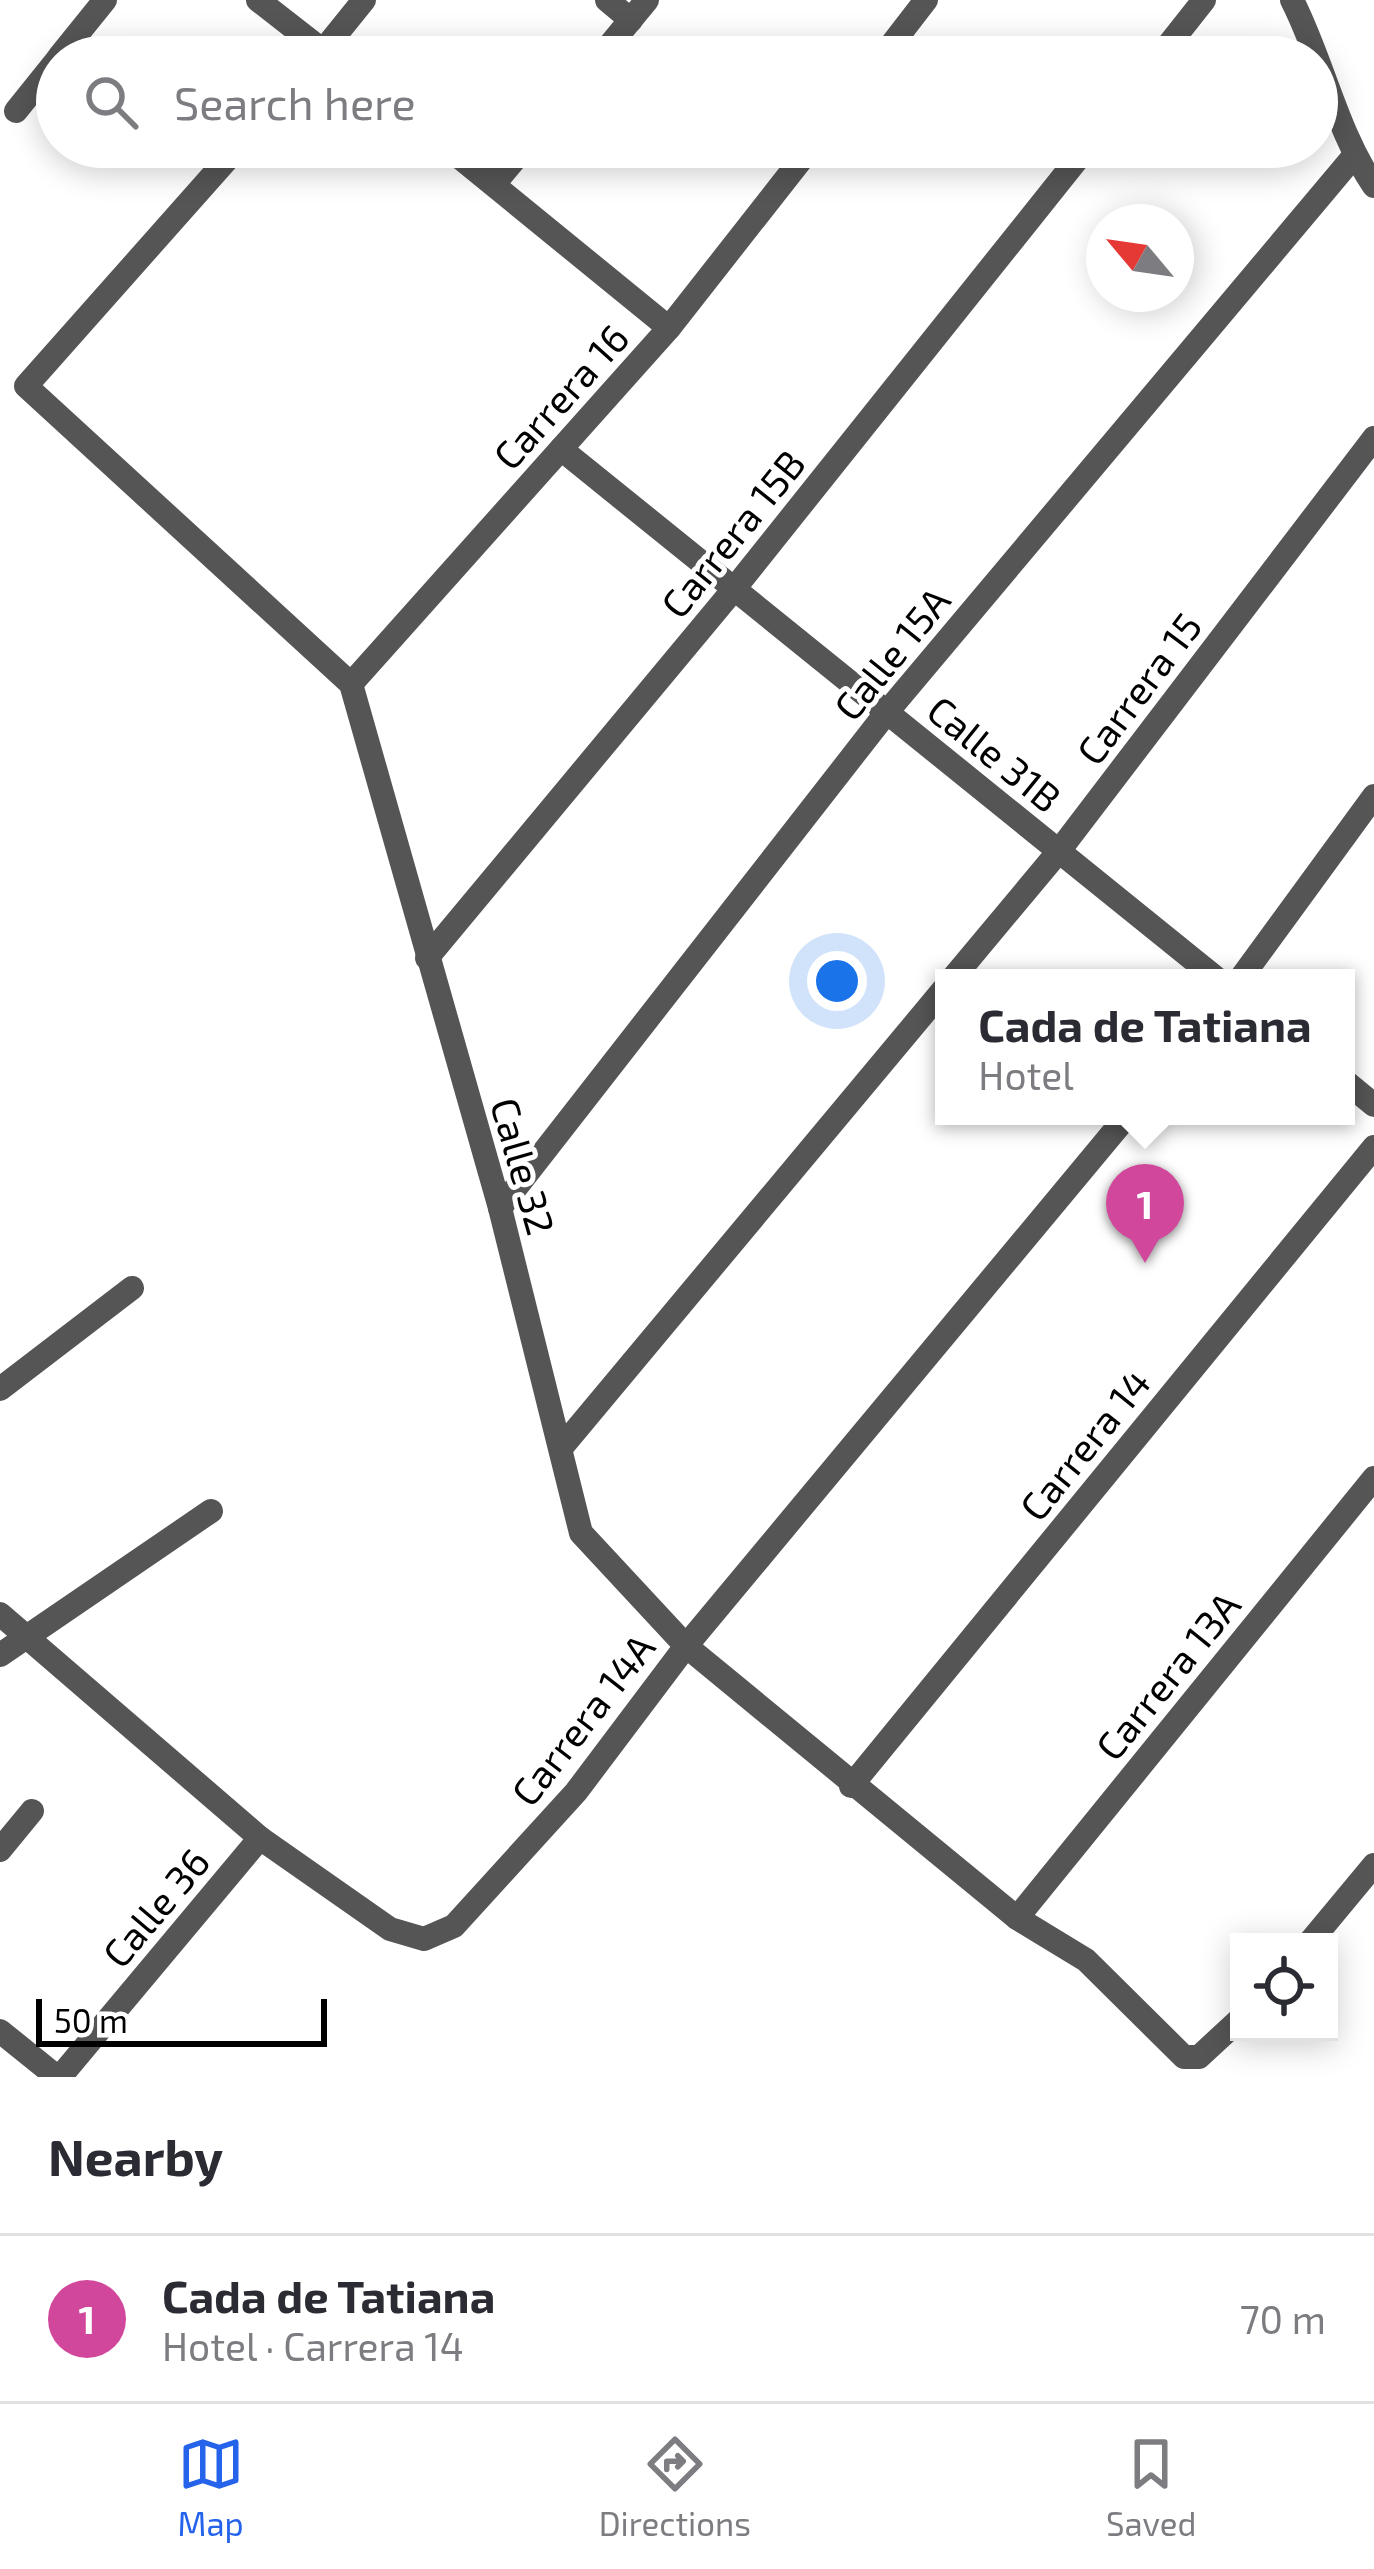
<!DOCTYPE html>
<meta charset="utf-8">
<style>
:root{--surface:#fff;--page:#f7f7f7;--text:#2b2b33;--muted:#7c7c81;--line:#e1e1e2;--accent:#2563eb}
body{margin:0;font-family:"Exo 2",sans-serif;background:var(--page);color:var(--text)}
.controls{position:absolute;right:36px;bottom:36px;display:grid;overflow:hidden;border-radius:0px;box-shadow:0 6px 30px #0003}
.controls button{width:108px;height:108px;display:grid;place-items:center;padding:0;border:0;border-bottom:3px solid var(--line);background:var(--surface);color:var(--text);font:60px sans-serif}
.compass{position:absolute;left:1086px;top:204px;width:108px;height:108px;border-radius:50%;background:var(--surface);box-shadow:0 6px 30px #0003;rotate:299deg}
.scale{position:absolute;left:36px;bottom:30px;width:291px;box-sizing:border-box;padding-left:12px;border:6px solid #000;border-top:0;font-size:33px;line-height:42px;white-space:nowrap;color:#000;-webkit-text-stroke:9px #fff;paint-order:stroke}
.you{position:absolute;left:837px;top:981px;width:42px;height:42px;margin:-30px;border:9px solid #fff;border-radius:50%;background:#1a73e8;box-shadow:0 0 0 18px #1a73e833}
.badge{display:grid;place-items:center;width:78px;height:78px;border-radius:50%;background:var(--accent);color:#fff;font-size:39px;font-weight:700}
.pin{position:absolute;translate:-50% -99px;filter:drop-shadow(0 3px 6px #0008)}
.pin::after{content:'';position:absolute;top:63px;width:42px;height:36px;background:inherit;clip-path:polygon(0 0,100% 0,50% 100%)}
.popup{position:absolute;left:935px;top:969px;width:420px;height:156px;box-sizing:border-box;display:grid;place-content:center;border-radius:0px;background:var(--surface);filter:drop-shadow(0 3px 9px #0005);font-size:39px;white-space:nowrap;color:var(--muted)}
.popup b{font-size:45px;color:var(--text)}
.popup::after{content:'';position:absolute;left:50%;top:100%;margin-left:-24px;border:24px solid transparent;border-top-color:var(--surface)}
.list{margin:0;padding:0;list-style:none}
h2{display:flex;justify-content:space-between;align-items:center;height:156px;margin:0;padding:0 48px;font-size:51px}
h2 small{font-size:39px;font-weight:400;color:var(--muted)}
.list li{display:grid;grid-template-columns:78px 1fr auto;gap:36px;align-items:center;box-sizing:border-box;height:168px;padding:0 48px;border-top:3px solid var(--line)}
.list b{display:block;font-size:45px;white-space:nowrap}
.list p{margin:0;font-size:39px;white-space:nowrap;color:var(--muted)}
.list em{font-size:39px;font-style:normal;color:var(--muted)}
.icon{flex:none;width:66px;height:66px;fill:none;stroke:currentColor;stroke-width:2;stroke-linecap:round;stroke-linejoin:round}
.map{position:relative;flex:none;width:1374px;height:2077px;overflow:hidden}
.search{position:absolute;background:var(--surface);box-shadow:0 6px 30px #0003;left:36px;right:36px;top:36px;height:132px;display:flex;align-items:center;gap:30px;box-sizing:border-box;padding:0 42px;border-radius:66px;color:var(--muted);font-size:45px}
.sheet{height:324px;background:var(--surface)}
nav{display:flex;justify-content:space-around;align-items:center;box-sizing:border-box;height:168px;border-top:3px solid var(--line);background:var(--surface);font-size:33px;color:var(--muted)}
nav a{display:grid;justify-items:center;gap:6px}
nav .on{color:var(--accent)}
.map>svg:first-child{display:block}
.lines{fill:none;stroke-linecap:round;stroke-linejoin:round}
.minor{stroke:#555;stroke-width:24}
.labels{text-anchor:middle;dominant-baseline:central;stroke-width:10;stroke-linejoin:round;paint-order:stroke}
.street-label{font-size:39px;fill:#000;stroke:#fff}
</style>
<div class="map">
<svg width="1374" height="2077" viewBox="0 0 1374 2077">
<rect width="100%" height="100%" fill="#fff"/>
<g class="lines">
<g class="minor">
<polyline points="258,0 331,57"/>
<polyline points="607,0 631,20"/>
<path d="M 1292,0 C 1323,61 1336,130 1374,186"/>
<polyline points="59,57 105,0"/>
<polyline points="318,57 364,0"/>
<polyline points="600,57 647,0"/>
<polyline points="882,57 926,0"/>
<polyline points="1159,57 1204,0"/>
<polyline points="16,111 57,60"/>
<polyline points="238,147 26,386 351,684 500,1208 581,1533 686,1646 1017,1918 1086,1960 1184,2057 1199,2057 1239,2020"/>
<polyline points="447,147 669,328"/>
<polyline points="494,184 525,147"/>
<polyline points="561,449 1216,978"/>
<polyline points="351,684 669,328 811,147"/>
<polyline points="427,958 734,589 1087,147"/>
<polyline points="953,978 1059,851 1374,438"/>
<polyline points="1241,978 1374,796"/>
<polyline points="1346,1082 1374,1105"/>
<polyline points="500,1208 887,712 1354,156"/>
<polyline points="0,1389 132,1288"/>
<polyline points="561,1448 944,989"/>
<polyline points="0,1614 260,1838 390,1929 424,1939 454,1926 576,1792 686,1646 1127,1116"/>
<polyline points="0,1655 211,1511"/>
<polyline points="851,1786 1374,1147"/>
<polyline points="0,1850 32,1811"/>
<polyline points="1017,1918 1374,1478"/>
<polyline points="1310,1942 1374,1865"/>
<polyline points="0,2031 57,2077"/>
<polyline points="60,2077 260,1838"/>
</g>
</g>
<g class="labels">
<g class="street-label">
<text transform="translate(560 396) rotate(-48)">Carrera 16</text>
<text transform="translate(732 533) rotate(-51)">Carrera 15B</text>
<text transform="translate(891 653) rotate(-51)">Calle 15A</text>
<text transform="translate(1138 688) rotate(-53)">Carrera 15</text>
<text transform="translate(995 753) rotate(39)">Calle 31B</text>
<text transform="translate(524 1166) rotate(74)">Calle 32</text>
<text transform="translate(1084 1444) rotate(-51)">Carrera 14</text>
<text transform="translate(1167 1675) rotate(-51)">Carrera 13A</text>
<text transform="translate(582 1719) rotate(-52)">Carrera 14A</text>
<text transform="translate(155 1907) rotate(-50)">Calle 36</text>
</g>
</g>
</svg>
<div class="controls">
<button><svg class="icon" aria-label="locate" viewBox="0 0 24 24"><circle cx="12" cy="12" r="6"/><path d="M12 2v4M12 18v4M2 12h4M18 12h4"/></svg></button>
</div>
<svg class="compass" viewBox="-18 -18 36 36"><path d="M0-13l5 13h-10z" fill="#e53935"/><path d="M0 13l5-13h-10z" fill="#7c7c81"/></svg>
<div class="scale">50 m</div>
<div class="you"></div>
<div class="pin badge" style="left:1145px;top:1263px;background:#d1479c">1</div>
<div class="popup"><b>Cada de Tatiana</b>Hotel</div>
<div class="search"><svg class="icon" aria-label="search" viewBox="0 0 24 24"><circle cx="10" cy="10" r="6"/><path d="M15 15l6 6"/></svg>Search here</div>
</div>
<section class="sheet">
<h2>Nearby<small></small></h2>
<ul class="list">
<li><span class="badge" style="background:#d1479c">1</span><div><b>Cada de Tatiana</b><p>Hotel · Carrera 14</p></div><em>70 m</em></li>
</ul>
</section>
<nav>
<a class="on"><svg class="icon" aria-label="map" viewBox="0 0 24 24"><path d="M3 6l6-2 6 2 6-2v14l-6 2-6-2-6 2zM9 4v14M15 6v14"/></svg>Map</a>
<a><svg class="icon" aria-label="directions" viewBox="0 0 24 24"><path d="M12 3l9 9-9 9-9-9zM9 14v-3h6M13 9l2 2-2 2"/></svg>Directions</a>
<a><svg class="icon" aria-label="saved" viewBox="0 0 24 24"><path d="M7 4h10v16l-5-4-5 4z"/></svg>Saved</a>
</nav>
